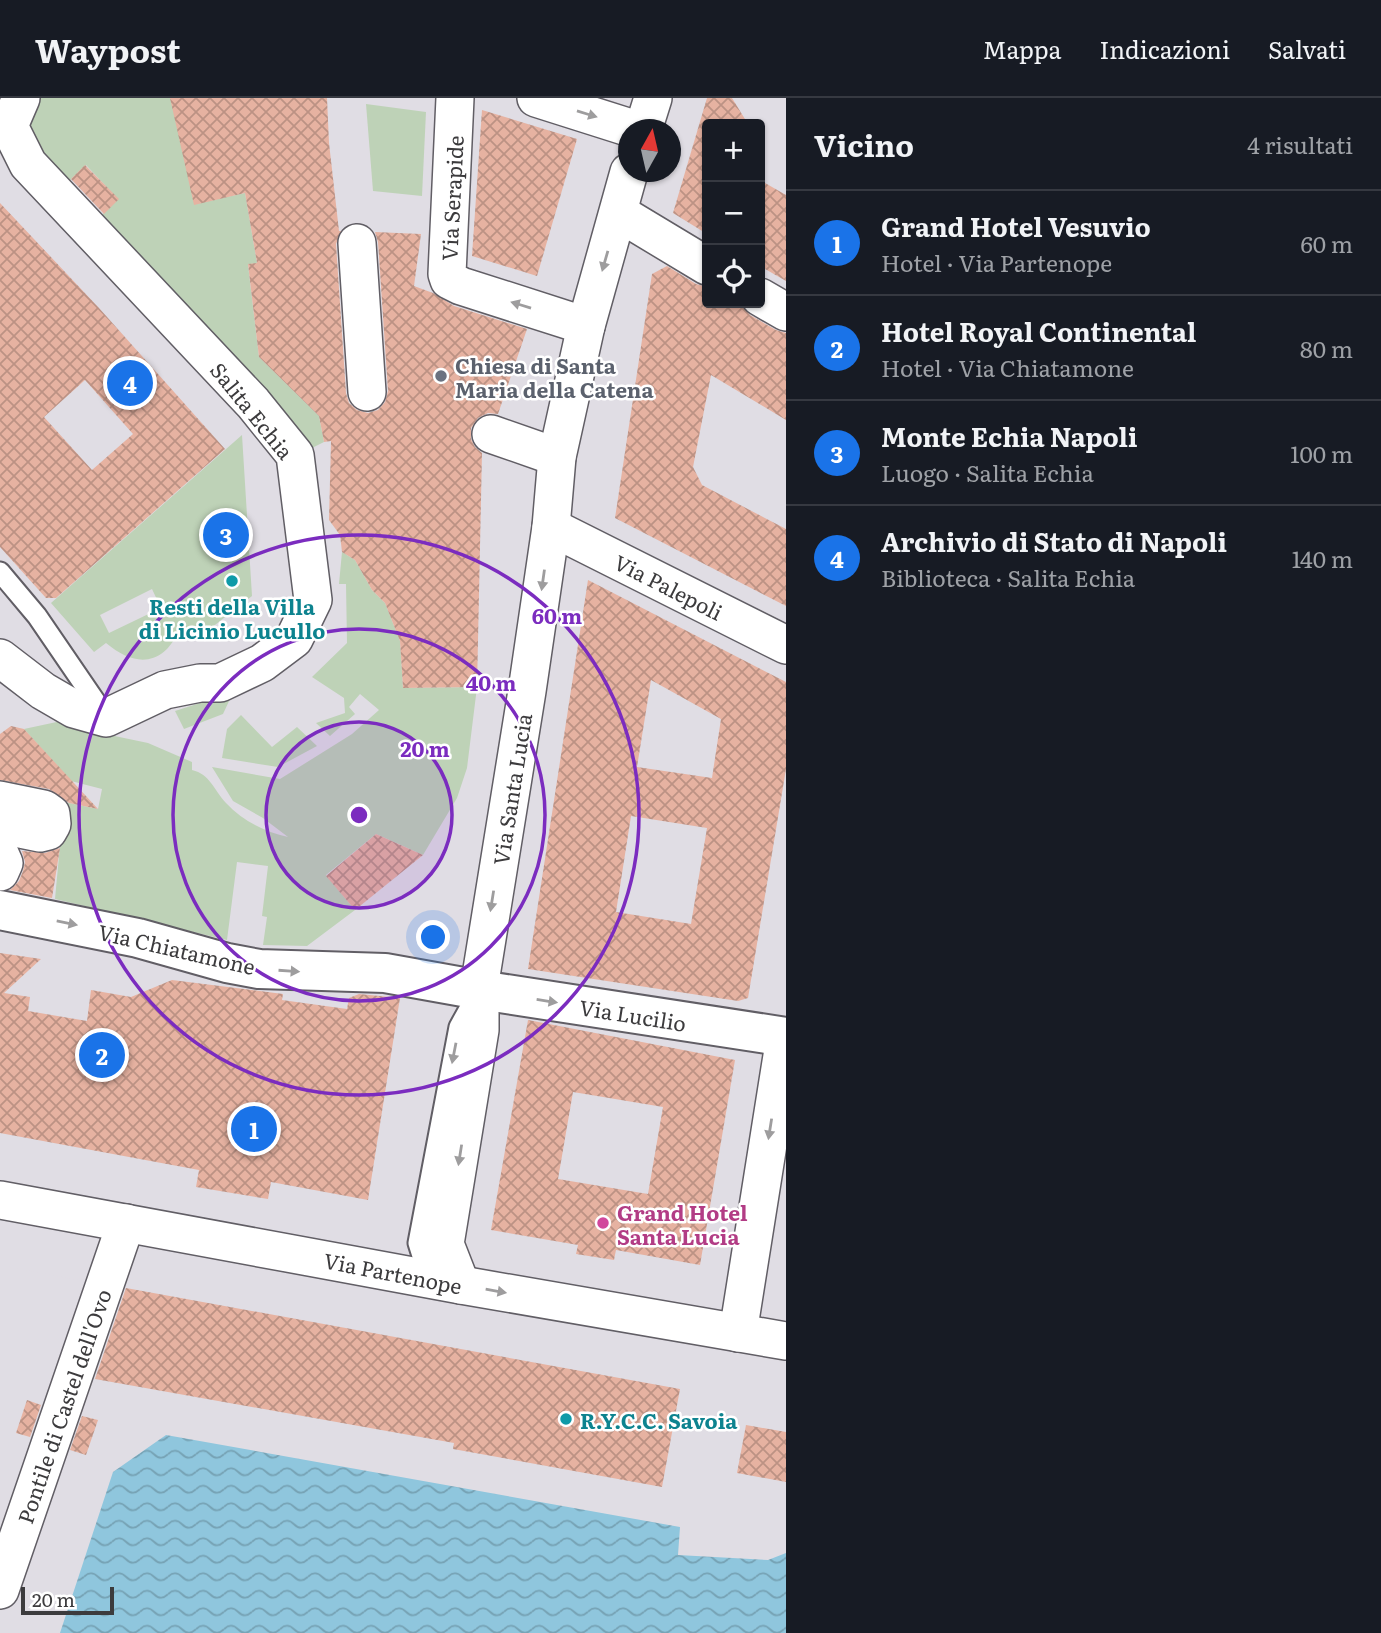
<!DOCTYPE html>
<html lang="it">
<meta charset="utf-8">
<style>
:root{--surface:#171b24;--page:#20242c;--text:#f1f3f6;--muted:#9ea1a6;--line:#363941;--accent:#1a73e8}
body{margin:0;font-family:Literata,serif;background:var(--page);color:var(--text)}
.controls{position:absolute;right:21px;top:21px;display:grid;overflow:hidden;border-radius:7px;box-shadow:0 2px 5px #0004}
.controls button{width:63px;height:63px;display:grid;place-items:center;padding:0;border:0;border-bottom:2px solid var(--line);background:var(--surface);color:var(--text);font:35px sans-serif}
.compass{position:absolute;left:618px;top:21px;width:63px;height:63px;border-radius:50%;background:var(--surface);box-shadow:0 2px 5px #0004;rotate:8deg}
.scale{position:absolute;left:21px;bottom:18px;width:93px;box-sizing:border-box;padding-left:7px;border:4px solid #3c3b3d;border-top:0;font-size:19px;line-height:24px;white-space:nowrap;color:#3c3b3d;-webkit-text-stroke:5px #fff;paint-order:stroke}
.you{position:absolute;left:434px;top:840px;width:24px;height:24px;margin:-18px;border:5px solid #fff;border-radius:50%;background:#1a73e8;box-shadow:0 0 0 10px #1a73e833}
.badge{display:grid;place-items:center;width:46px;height:46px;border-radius:50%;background:var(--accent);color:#fff;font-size:23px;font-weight:700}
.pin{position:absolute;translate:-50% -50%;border:4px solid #fff;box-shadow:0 2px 7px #0006}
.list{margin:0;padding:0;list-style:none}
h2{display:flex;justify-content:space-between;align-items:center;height:91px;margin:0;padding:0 28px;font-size:30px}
h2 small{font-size:23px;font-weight:400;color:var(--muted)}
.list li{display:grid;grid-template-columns:46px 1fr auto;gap:21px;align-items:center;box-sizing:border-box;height:105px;padding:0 28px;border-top:2px solid var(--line)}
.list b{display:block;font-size:26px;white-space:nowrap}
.list p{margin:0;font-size:23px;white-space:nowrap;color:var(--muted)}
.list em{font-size:23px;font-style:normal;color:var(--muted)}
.icon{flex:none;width:38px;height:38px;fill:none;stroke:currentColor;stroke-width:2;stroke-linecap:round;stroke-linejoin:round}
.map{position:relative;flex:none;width:786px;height:1535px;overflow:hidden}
header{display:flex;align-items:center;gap:42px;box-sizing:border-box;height:98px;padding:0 35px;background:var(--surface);border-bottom:2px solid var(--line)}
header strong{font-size:33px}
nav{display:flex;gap:38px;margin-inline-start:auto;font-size:24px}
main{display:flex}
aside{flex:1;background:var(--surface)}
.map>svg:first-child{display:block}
.grass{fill:#bed2b7;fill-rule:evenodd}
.water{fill:url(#water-waves)}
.pier{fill:#e0dde4}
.building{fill:url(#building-cross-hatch);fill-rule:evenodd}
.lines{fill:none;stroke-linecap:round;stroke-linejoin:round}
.lane-casing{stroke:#615e65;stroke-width:23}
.street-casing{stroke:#615e65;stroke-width:40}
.secondary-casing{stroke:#615e65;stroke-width:42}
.lane{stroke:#fff;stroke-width:19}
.street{stroke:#fff;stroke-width:37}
.secondary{stroke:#fff;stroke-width:38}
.oneway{fill:#9e9d9e}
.ring{fill:none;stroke:#7b2cbf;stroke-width:3.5}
.worship-dot{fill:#6b7280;stroke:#fff;stroke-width:2.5}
.culture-dot{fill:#0f9aa8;stroke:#fff;stroke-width:2.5}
.hotel-dot{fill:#d1479c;stroke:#fff;stroke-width:2.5}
.labels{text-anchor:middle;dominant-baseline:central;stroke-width:5;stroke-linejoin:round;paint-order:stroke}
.street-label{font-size:21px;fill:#3c3b3d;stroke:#fff}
.worship-label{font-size:21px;font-weight:bold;fill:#5b616d;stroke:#fff;text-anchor:start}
.culture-label{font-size:21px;font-weight:bold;fill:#0d838f;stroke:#fff}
.hotel-label{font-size:21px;font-weight:bold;fill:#b23c85;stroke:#fff;text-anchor:start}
.centre{fill:#7b2cbf;stroke:#fff;stroke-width:3.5}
.ring-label{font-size:21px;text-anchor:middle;font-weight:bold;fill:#7b2cbf;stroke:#fff;stroke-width:5;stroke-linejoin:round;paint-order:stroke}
</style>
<header>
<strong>Waypost</strong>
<nav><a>Mappa</a><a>Indicazioni</a><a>Salvati</a></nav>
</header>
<main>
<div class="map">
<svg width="786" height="1535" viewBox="0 0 786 1535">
<defs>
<pattern id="water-waves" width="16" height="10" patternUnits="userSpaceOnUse" patternTransform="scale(1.75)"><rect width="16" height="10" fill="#8fc6dd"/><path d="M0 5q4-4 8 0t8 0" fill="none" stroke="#76a2b4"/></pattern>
<pattern id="building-cross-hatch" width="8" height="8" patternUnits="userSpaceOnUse" patternTransform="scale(1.75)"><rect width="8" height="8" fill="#e6b2a1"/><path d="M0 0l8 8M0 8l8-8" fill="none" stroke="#bc9284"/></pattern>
</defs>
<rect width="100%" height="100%" fill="#e0dde4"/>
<g class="grass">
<polygon points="35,0 184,0 195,106 245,95 257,165 248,167 259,259 319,318 324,344 304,354 98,121 118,101 86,67 65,87 15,31"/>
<polygon points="366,6 426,14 422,98 373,93"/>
<path d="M 242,337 L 252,498 L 197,541 L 194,531 L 180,531 C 163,568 136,570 106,545 L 94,554 L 51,505 ZM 152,491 L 161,510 L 109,535 L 100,517 Z"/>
<path d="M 342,454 L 355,462 L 372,492 L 385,505 L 400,543 L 403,590 L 477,589 L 467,670 L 457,700 L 423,757 L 376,736 L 326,777 L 355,812 L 307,848 L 263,847 L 267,819 L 262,818 L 268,768 L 237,764 L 227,842 L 55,801 L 64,704 L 98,711 L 102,691 L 71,683 L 24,631 L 66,622 L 105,636 L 148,645 L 192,664 L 192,672 C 210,676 214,692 226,705 C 243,723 265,734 288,739 L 263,720 L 233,703 L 212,669 L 280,681 L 352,636 L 379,612 L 360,596 L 349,609 L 355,616 L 330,638 L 316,625 L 345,615 L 344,600 L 312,579 L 347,545 L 346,486 L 339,486 Z"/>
<polygon points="222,598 230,601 223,616 184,631 175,613"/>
<polygon points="241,617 272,649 297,629 317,648 278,669 222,660 227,631"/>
</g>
<polygon class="water" points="166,1337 680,1429 678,1457 768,1462 786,1455 786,1535 60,1535 113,1374"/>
<polygon class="pier" points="0,1167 83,1183 43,1308 26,1303 16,1335 33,1340 0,1439"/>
<g class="building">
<polygon points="170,0 327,0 329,45 339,133 341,133 336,146 346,295 349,305 357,312 368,315 378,312 385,304 388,293 378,144 375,134 421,136 414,188 433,195 454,208 527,231 498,316 488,315 478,320 471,330 471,341 475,349 482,355 477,589 403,590 400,543 385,505 372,492 355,462 342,454 340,437 329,422 331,343 324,344 319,318 259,259 248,166 257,165 245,95 194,107"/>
<polygon points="707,0 732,0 748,26 707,26 707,136 673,115"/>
<polygon points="482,12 577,41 537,178 472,158"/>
<polygon points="85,67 119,101 104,116 71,81"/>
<polygon points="760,82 786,97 786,183 760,168"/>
<path d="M 0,105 L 99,210 L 225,351 L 56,500 L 46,500 L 0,449 ZM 85,282 L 133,336 L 92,372 L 44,319 Z"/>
<polygon points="667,168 696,186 707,189 707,205 740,205 750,217 776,232 786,235 786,322 711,277 693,369 702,387 786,431 786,508 615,420 652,176"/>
<path d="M 588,482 L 786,584 L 786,671 L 748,900 L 738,903 L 528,871 ZM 651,582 L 721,621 L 712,680 L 637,669 ZM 631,718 L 707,730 L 691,826 L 616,814 Z"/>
<polygon points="11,628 24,631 98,711 69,705 49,691 0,682 0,636"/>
<polygon points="376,736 423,757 355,812 326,778"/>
<polygon points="60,750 52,800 10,792 19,783 23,773 25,764 22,753 45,755"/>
<polygon points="0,855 41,861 4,895 30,899 28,913 87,923 91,892 131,899 172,882 283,896 282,902 347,911 349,900 359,896 400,900 368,1102 271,1084 268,1101 196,1089 199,1072 0,1035"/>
<path d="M 528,922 L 735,962 L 700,1167 L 616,1152 L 614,1162 L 576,1156 L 578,1147 L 491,1132 ZM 573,994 L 663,1009 L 648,1096 L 558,1081 Z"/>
<polygon points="126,1190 680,1291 662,1389 453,1351 454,1345 95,1281"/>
<polygon points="27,1302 41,1307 30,1339 16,1335"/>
<polygon points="82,1318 98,1322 86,1357 70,1352"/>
<polygon points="746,1327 786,1334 786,1384 737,1375"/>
</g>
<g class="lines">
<defs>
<g id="lane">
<polyline points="0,474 37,518 104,616"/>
<polyline points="429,1180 418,1145 459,929 474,902"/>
</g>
<g id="street">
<polyline points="455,0 447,176 449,182 461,188 586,228"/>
<polyline points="536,0 637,32"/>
<polyline points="643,32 653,0"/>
<polyline points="619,115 707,168"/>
<polyline points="357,145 367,294"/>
<polyline points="760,199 786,214"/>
<polyline points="491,336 557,359"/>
<polyline points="551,429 786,547"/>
<polyline points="0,560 43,593 74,611 106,620 165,592 200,585 220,585 262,565 294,541 313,502 295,357 253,305 28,66 9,28 21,0"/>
<polyline points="0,702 44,711 51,716 52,726 48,733 40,735 0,727"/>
<polyline points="0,756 4,765 0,774"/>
<polyline points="0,1102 461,1187 786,1243"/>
<polyline points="461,1187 445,1146 480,932 480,884 527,593 551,429 557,359 586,228 629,74"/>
<polyline points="738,1235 785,939"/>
<polyline points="0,1492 126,1125"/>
</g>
<polyline id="secondary" points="0,812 138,840 227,865 259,871 385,875 480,892 786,939"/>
</defs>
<use href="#lane" class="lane-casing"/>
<use href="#street" class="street-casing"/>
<use href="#secondary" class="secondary-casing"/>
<use href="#lane" class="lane"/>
<use href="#street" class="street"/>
<use href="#secondary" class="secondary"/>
</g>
<defs><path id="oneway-solid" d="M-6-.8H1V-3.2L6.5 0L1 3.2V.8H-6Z" transform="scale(1.75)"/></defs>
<g class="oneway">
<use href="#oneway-solid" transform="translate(587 16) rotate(17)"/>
<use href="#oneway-solid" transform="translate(605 163) rotate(106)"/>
<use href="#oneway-solid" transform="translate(521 207) rotate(-163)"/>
<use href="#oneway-solid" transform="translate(543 482) rotate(98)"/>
<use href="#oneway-solid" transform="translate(492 803) rotate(99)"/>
<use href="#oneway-solid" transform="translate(67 825) rotate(11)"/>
<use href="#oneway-solid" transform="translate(289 873) rotate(4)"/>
<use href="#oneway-solid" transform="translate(547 903) rotate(9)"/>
<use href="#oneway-solid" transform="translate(454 955) rotate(101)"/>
<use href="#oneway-solid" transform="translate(770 1031) rotate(99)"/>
<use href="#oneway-solid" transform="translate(460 1057) rotate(99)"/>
<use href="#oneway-solid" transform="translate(496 1193) rotate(10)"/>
</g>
<circle cx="359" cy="717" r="93" fill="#7b2cbf" fill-opacity=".12"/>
<g class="ring">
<circle cx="359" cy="717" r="93"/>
<circle cx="359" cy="717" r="186"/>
<circle cx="359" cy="717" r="280"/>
</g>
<circle class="worship-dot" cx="441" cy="278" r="7"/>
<g class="culture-dot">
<circle cx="232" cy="483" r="7"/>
<circle cx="566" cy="1321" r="7"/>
</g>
<circle class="hotel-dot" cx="603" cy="1125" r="7"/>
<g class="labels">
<g class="street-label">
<text transform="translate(451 100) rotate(-87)">Via Serapide</text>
<text transform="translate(253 312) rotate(51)">Salita Echia</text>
<text transform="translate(669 488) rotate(27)">Via Palepoli</text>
<text transform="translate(511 691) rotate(-81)">Via Santa Lucia</text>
<text transform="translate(177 850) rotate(13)">Via Chiatamone</text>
<text transform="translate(633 916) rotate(9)">Via Lucilio</text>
<text transform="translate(393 1174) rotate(11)">Via Partenope</text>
<text transform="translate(63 1308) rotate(-71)">Pontile di Castel dell'Ovo</text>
</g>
<g class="worship-label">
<text x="455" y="266">Chiesa di Santa<tspan x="455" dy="24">Maria della Catena</tspan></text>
</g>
<g class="culture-label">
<text x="232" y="507">Resti della Villa<tspan x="232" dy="24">di Licinio Lucullo</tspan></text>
<text x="580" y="1321" text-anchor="start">R.Y.C.C. Savoia</text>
</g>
<g class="hotel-label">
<text x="617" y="1113">Grand Hotel<tspan x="617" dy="24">Santa Lucia</tspan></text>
</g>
</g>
<circle cx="359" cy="717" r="10" class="centre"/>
<g class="ring-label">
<text x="557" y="526">60 m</text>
<text x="491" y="593">40 m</text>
<text x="425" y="659">20 m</text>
</g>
</svg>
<div class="controls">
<button>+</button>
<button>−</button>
<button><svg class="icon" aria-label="locate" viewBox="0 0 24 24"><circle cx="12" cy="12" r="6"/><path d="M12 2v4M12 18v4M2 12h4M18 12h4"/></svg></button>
</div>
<svg class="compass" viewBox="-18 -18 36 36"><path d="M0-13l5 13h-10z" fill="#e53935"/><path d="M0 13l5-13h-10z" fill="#9ea1a6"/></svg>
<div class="scale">20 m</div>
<div class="you"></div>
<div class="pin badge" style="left:254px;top:1031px">1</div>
<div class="pin badge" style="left:102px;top:957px">2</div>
<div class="pin badge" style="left:226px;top:437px">3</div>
<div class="pin badge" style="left:130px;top:285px">4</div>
</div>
<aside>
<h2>Vicino<small>4 risultati</small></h2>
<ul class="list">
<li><span class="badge">1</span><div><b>Grand Hotel Vesuvio</b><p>Hotel · Via Partenope</p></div><em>60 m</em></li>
<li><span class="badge">2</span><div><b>Hotel Royal Continental</b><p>Hotel · Via Chiatamone</p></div><em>80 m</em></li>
<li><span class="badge">3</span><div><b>Monte Echia Napoli</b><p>Luogo · Salita Echia</p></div><em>100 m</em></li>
<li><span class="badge">4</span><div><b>Archivio di Stato di Napoli</b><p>Biblioteca · Salita Echia</p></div><em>140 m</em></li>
</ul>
</aside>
</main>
